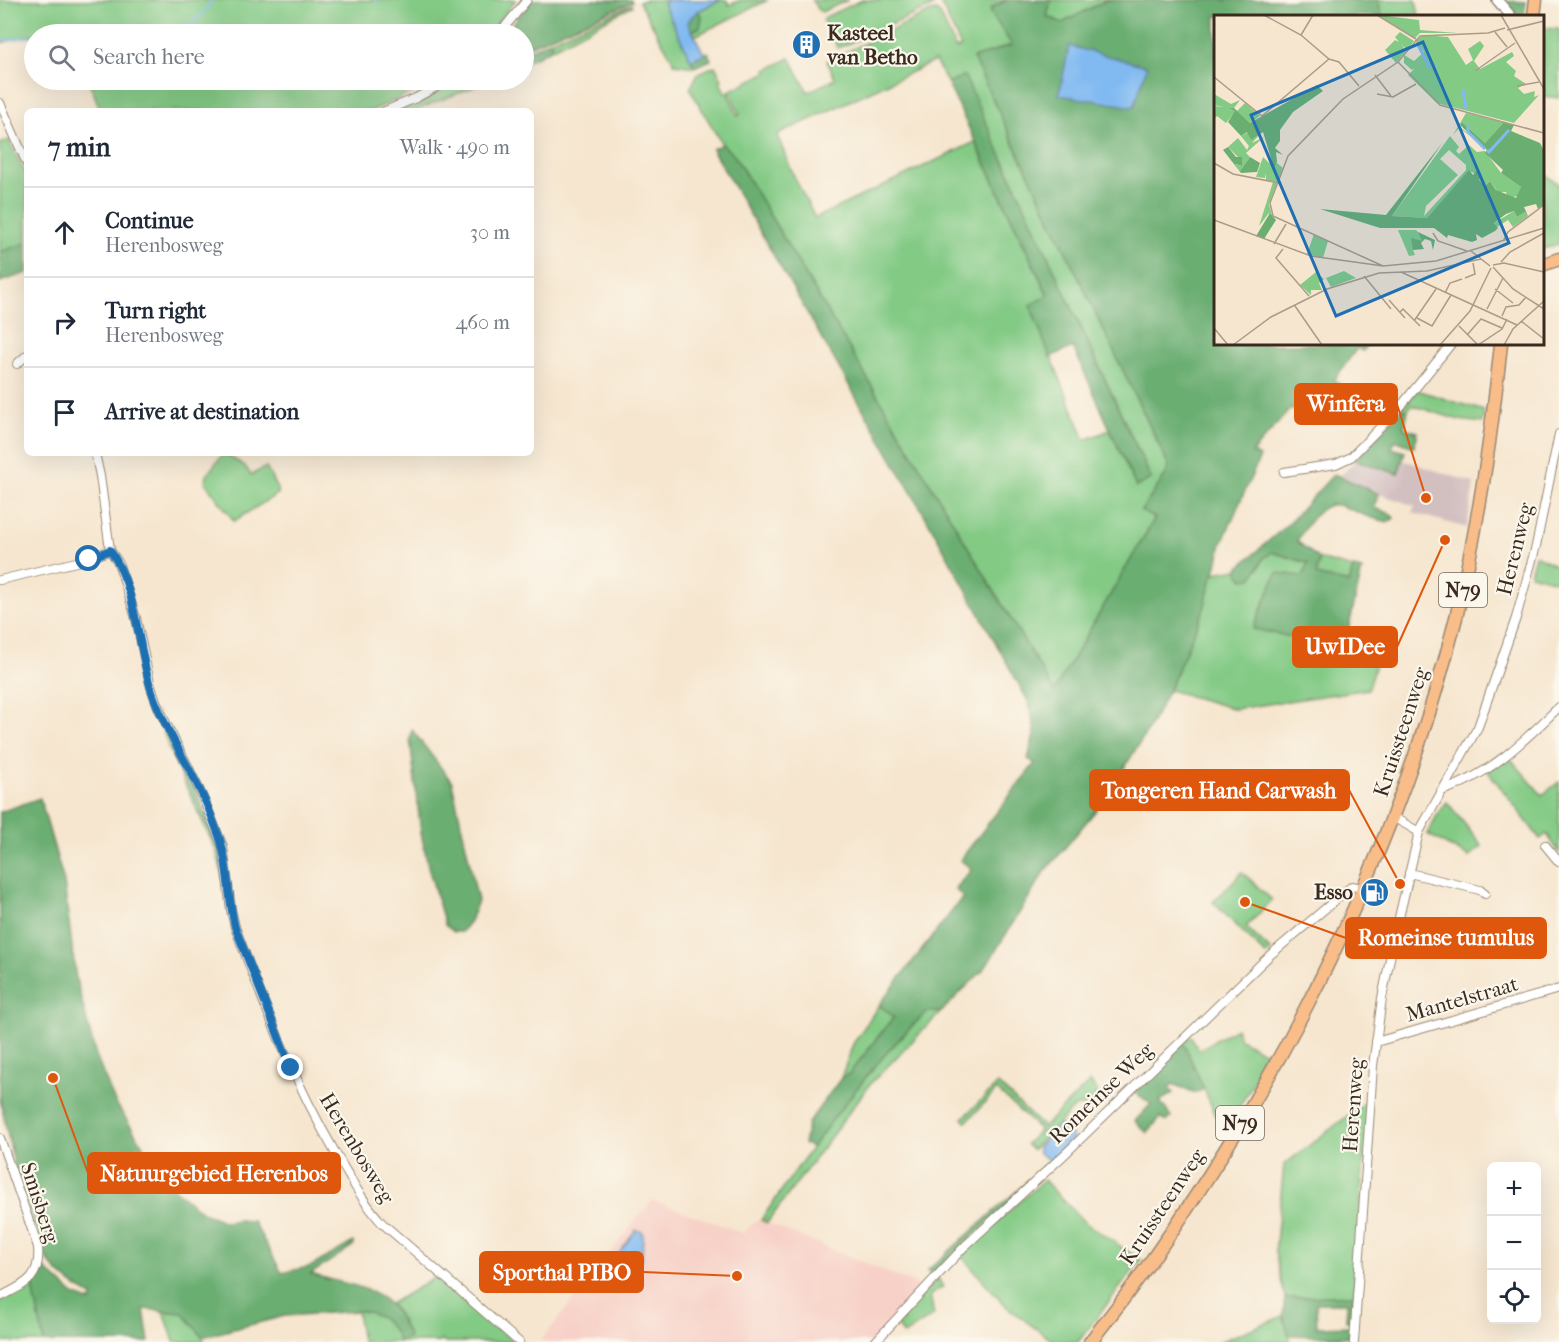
<!DOCTYPE html>
<meta charset="utf-8">
<style>
:root{--surface:#fff;--page:#f6f6f7;--text:#1f2937;--muted:#747a83;--line:#e0e1e3}
body{margin:0;font-family:"IM FELL French Canon",serif;background:var(--page);color:var(--text)}
.controls{position:absolute;right:18px;bottom:18px;display:grid;overflow:hidden;border-radius:9px;box-shadow:0 6px 24px #0002}
.controls button{width:54px;height:54px;display:grid;place-items:center;padding:0;border:0;border-bottom:2px solid var(--line);background:var(--surface);color:var(--text);font:30px sans-serif}
.stop{position:absolute;width:18px;height:18px;margin:-14px;border:4px solid #1f6fb2;border-radius:50%;background:#fff}
.stop.end{background:#1f6fb2;border-color:#fff;box-shadow:0 2px 6px #0008}
.list{margin:0;padding:0;list-style:none}
h2{display:flex;justify-content:space-between;align-items:center;height:78px;margin:0;padding:0 24px;font-size:26px}
h2 small{font-size:20px;font-weight:400;color:var(--muted)}
.list li{display:grid;grid-template-columns:39px 1fr auto;gap:18px;align-items:center;box-sizing:border-box;height:90px;padding:0 24px;border-top:2px solid var(--line)}
.list b{display:block;font-size:22px;white-space:nowrap}
.list p{margin:0;font-size:20px;white-space:nowrap;color:var(--muted)}
.list em{font-size:20px;font-style:normal;color:var(--muted)}
.icon{flex:none;width:33px;height:33px;fill:none;stroke:currentColor;stroke-width:2;stroke-linecap:round;stroke-linejoin:round}
.map{position:relative;flex:none;width:1559px;height:1342px;overflow:hidden}
.search{position:absolute;background:var(--surface);box-shadow:0 6px 24px #0002;left:24px;top:24px;width:510px;height:66px;display:flex;align-items:center;gap:15px;box-sizing:border-box;padding:0 21px;border-radius:33px;color:var(--muted);font-size:22px}
.panel{position:absolute;background:var(--surface);box-shadow:0 6px 24px #0002;left:24px;top:108px;width:510px;height:348px;border-radius:9px}
.map>svg:first-child{display:block}
.built{fill:#f7d1c7}
.industrial{fill:#d2bfc0}
.green{fill:#83ca85;stroke:#5f7a52;stroke-width:1.5;fill-rule:evenodd}
.forest{fill:#6aae72;stroke:#526c48;stroke-width:1.5}
.water{fill:#80baf1;stroke:#5e7288;stroke-width:1.5}
.lines{fill:none;stroke-linecap:round;stroke-linejoin:round}
.stream{stroke:#80baf1;stroke-width:2}
.minor-casing{stroke:#988876;stroke-width:10}
.tertiary-casing{stroke:#988876;stroke-width:12}
.primary-casing{stroke:#988876;stroke-width:15}
.minor{stroke:#fff;stroke-width:8}
.tertiary{stroke:#fff;stroke-width:9}
.primary{stroke:#f8bd88;stroke-width:12}
.route{stroke:#1f6fb2;stroke-width:8}
.labels{text-anchor:middle;dominant-baseline:central;stroke-width:4.5;stroke-linejoin:round;paint-order:stroke}
.shield{fill:#fbf7ec;stroke:#75685c;stroke-width:1.5}
.shield-label{font-size:20px;font-weight:bold;fill:#3b2a1e}
.poi-label{font-size:21px;font-weight:bold;fill:#3b2a1e;stroke:#fbf7ec;text-anchor:start}
.street-label{font-size:21px;fill:#3b2a1e;stroke:#fbf7ec}
.inset-river{fill:none;stroke:#80baf1;stroke-width:3}
.inset-road{fill:none;stroke:#ab9b88;stroke-width:1.5}
.view{fill:#1f6fb2;fill-opacity:0.15;stroke:#1f6fb2;stroke-width:3}
.inset-edge{fill:none;stroke:#3b2a1e;stroke-width:3}
.leader{fill:none;stroke:#df570d;stroke-width:2}
.callout-dot{fill:#df570d;stroke:#fbf7ec;stroke-width:2}
.callout{fill:#df570d;stroke:#df570d;stroke-width:2}
.callout-label{font-size:22px;text-anchor:middle;font-weight:bold;fill:#fff}
</style>
<div class="map">
<svg width="1559" height="1342" viewBox="0 0 1559 1342">
<rect width="100%" height="100%" fill="#fbf7ec"/>
<filter id="ink" filterUnits="userSpaceOnUse"><feTurbulence type="fractalNoise" baseFrequency=".0167" numOctaves="2"/><feDisplacementMap in="SourceGraphic" scale="12" xChannelSelector="R" yChannelSelector="G"/><feConvolveMatrix kernelMatrix="1 2 1 2 8 2 1 2 1" color-interpolation-filters="sRGB"/></filter>
<filter id="wash" filterUnits="userSpaceOnUse"><feTurbulence type="fractalNoise" baseFrequency=".008" numOctaves="4" result="noise"/><feDisplacementMap in="SourceGraphic" scale="24" xChannelSelector="R" yChannelSelector="G"/><feGaussianBlur stdDeviation="1.35" result="paint"/><feColorMatrix in="noise" values="0 0 0 0 0 0 0 0 0 0 0 0 0 0 0 0 0 1.4 0 .05"/><feComposite in="paint" operator="in"/></filter>
<g filter="url(#wash)">
<rect width="100%" height="100%" fill="#f6e6cf"/>
<polygon class="built" points="652,1200 743,1233 758,1219 920,1286 872,1342 540,1342"/>
<polygon class="industrial" points="1355,460 1397,474 1403,460 1474,483 1467,528 1413,513 1415,506 1379,494 1340,477"/>
<g class="green">
<polygon points="0,0 516,0 488,34 71,34 67,26 0,43"/>
<polygon points="644,0 669,0 663,3 694,67 675,64 639,2"/>
<polygon points="721,0 727,0 729,5 741,0 768,0 695,36 692,31 699,28 702,17 698,11"/>
<polygon points="812,0 848,0 822,12 818,10"/>
<polygon points="862,0 933,0 934,4 931,7 838,48 823,20 825,17"/>
<path d="M 939,0 L 1008,0 L 995,5 L 1012,45 L 973,58 L 1169,466 L 1166,476 L 1141,511 L 1155,518 L 1054,692 L 734,155 L 722,144 L 690,89 L 698,73 L 715,66 L 722,80 L 720,82 L 725,92 L 727,92 L 738,116 L 740,114 L 729,91 L 767,72 L 766,70 L 790,58 L 808,92 L 835,79 L 827,61 L 930,12 L 936,11 L 940,14 L 956,49 L 961,47 ZM 935,61 L 948,84 L 964,76 L 1151,478 L 1136,486 L 1110,430 L 1085,440 L 1030,305 L 1048,296 L 975,142 L 815,218 L 793,174 L 777,135 Z"/>
<polygon points="1051,0 1107,0 1062,23 1047,16"/>
<polygon points="1378,0 1416,0 1419,16 1382,16"/>
<polygon points="631,5 632,6 553,48 550,41"/>
<polygon points="1543,28 1559,29 1559,98 1543,96"/>
<polygon points="88,80 441,80 371,111 101,111"/>
<polygon points="455,80 491,80 414,111 397,111"/>
<polygon points="9,140 27,177 27,243 0,252 0,144"/>
<polygon points="1542,173 1559,184 1559,244 1543,249"/>
<polygon points="1417,390 1484,411 1482,423 1459,420 1411,405 1408,411 1402,409"/>
<polygon points="224,453 245,466 251,475 266,467 279,493 234,521 205,482 208,473"/>
<polygon points="1272,552 1308,563 1303,577 1277,573 1256,621 1344,648 1347,636 1372,640 1370,648 1379,650 1368,689 1235,709 1169,690 1204,609 1211,580 1215,573 1237,569 1243,579 1259,568 1263,559"/>
<polygon points="1535,555 1559,567 1559,582 1530,574"/>
<polygon points="1319,559 1353,568 1350,583 1315,575"/>
<polygon points="1510,758 1542,795 1559,782 1559,853 1547,834 1540,839 1488,771"/>
<polygon points="1447,802 1482,846 1469,857 1427,834 1439,812"/>
<polygon points="1242,872 1272,900 1246,927 1271,951 1266,955 1213,902"/>
<polygon points="879,1005 894,1016 849,1074 841,1078 853,1044"/>
<path d="M 927,1012 L 941,1012 L 870,1084 L 767,1223 L 761,1220 C 811,1148 862,1072 927,1012 Z"/>
<polygon points="1236,1028 1240,1039 1269,1055 1224,1134 1183,1042 1191,1036 1199,1050"/>
<polygon points="1090,1082 1097,1090 1095,1098 1088,1106 1076,1106 1032,1150 1026,1144 1040,1130 997,1090 966,1122 963,1118 998,1084 1043,1127"/>
<polygon points="1368,1100 1354,1295 1285,1298 1275,1252 1284,1165"/>
<polygon points="1044,1180 1084,1222 1141,1260 1078,1342 1054,1342 1007,1307 960,1255"/>
<polygon points="438,1276 514,1342 444,1342 442,1340 439,1342 362,1342 357,1311 369,1312 383,1319 395,1332 409,1337 395,1309 390,1304"/>
<polygon points="938,1278 943,1287 930,1295 934,1315 904,1335 895,1322"/>
<polygon points="32,1282 44,1342 0,1342 0,1299"/>
<polygon points="164,1311 183,1313 203,1337 204,1342 174,1342"/>
<polygon points="1283,1316 1291,1342 1219,1342"/>
</g>
<g class="forest">
<polygon points="532,0 631,0 632,2 524,48 524,34 504,34"/>
<path d="M 1008,0 L 1051,0 L 1047,16 L 1062,23 L 1107,0 L 1378,0 L 1382,16 L 1216,16 L 1216,344 L 1367,344 L 1363,351 L 1357,348 L 1334,380 L 1352,394 L 1343,403 L 1332,395 L 1310,421 L 1291,408 L 1252,453 L 1260,457 L 1222,543 L 1215,573 L 1211,580 L 1204,609 L 1169,690 L 1148,730 L 1102,803 L 1044,873 L 985,968 L 941,1012 L 927,1012 C 883,1051 848,1100 812,1147 L 804,1144 L 808,1123 L 841,1078 L 849,1074 L 894,1017 L 879,1005 L 963,897 L 955,889 L 972,869 L 960,860 L 1035,763 L 1028,759 L 1035,731 L 1029,703 L 932,528 L 712,149 L 722,144 L 734,155 L 1054,691 L 1155,518 L 1141,511 L 1165,476 L 1169,466 L 973,58 L 1012,45 L 991,13 L 991,8 Z"/>
<polygon points="1508,1 1526,2 1524,16 1519,16 1511,9"/>
<polygon points="698,11 702,17 700,27 692,31 688,23 691,16"/>
<polygon points="550,41 553,48 524,63 524,52"/>
<polygon points="708,52 711,60 694,67 691,60"/>
<polygon points="964,75 1151,479 1136,487 1073,347 1050,357 1030,305 1048,295 948,84"/>
<polygon points="27,243 27,273 0,282 0,252"/>
<polygon points="1402,409 1408,411 1404,428 1418,432 1414,447 1394,440 1392,448 1405,452 1398,474 1355,460"/>
<path d="M 1334,474 L 1379,494 L 1374,508 L 1391,514 L 1394,518 L 1389,522 C 1339,515 1334,478 1297,541 L 1319,559 L 1316,575 L 1349,583 L 1353,568 L 1362,570 L 1344,648 L 1253,629 L 1277,573 L 1303,576 L 1308,563 L 1272,552 L 1263,559 L 1252,578 L 1243,579 L 1237,569 L 1289,523 Z"/>
<polygon points="156,711 190,776 221,851 224,884 216,851 169,750"/>
<polygon points="412,730 452,782 478,901 470,921 461,932 454,932 445,925 429,870 421,833 410,739"/>
<path d="M 40,798 L 64,882 L 76,979 L 96,1056 L 114,1100 L 147,1152 L 179,1193 L 202,1212 L 225,1222 L 237,1220 L 253,1221 L 282,1273 L 312,1266 L 353,1242 L 354,1245 L 311,1274 C 339,1284 373,1284 393,1308 C 400,1316 404,1327 409,1337 L 398,1341 L 395,1332 L 383,1319 L 369,1312 L 357,1311 L 285,1316 L 203,1337 L 183,1313 L 144,1309 L 149,1342 L 44,1342 L 32,1282 L 40,1276 L 44,1268 L 74,1295 L 91,1302 L 92,1296 C 72,1286 55,1273 43,1253 L 15,1169 L 0,1099 L 0,812 Z"/>
<polygon points="1183,1042 1204,1089 1196,1093 1172,1084 1169,1088 1173,1093 1160,1101 1171,1117 1166,1122 1161,1117 1147,1133 1135,1121 1151,1104 1133,1091"/>
<polygon points="1047,1164 1049,1167 931,1275 927,1271"/>
<polygon points="1354,1295 1352,1321 1346,1321 1347,1303 1316,1303 1317,1327 1351,1326 1350,1337 1289,1335 1283,1316 1285,1298"/>
</g>
<g class="water">
<path d="M 669,0 L 721,0 C 709,6 693,10 688,23 L 704,54 L 691,60 L 663,3 Z"/>
<polygon points="1069,46 1147,66 1134,107 1059,95"/>
<path d="M 1059,1125 C 1066,1126 1071,1132 1073,1139 L 1050,1161 L 1038,1152 L 1038,1147 Z"/>
<polygon points="636,1230 643,1232 642,1260 614,1260"/>
</g>
<g class="lines">
<g class="stream">
<polyline points="376,0 378,3"/>
<polyline points="42,34 72,27 90,34"/>
<path d="M 154,34 C 179,31 200,24 212,0"/>
<polyline points="0,41 34,36"/>
</g>
</g>
</g>
<g filter="url(#ink)">
<g class="lines">
<defs>
<g id="minor">
<polyline points="499,34 527,0"/>
<polyline points="0,103 27,164"/>
<polyline points="385,111 416,98 449,80"/>
<polyline points="17,364 27,355"/>
<path d="M 95,453 L 100,476 L 110,550 L 118,562 L 136,618 L 151,687 L 159,709 L 200,791 L 223,847 L 231,910 L 235,927 C 264,1005 294,1082 336,1154 C 350,1178 363,1202 382,1223 L 519,1342"/>
<polyline points="1284,472 1336,464 1351,457 1401,406 1451,344"/>
<polyline points="0,580 89,559 110,550"/>
<path d="M 1441,791 C 1488,777 1525,740 1559,707"/>
<polyline points="1393,817 1419,832"/>
<polyline points="1545,845 1559,862"/>
<polyline points="1409,873 1480,890 1485,894"/>
<polyline points="1376,1042 1559,989"/>
<path d="M 0,1138 L 38,1247 C 41,1279 25,1284 0,1297"/>
<polyline points="875,1342 964,1247 1065,1154 1269,956 1352,886 1363,888"/>
<polyline points="1354,1342 1373,1066 1382,998 1394,939 1419,832 1478,727 1516,618 1536,546 1559,434"/>
</g>
<polyline id="tertiary" points="1497,0 1511,16"/>
<g id="primary">
<polyline points="1534,16 1536,0"/>
<polyline points="1542,265 1559,259"/>
<path d="M 1090,1342 C 1247,1144 1380,897 1447,652 C 1475,551 1490,448 1501,344"/>
</g>
</defs>
<use href="#minor" class="minor-casing"/>
<use href="#tertiary" class="tertiary-casing"/>
<use href="#primary" class="primary-casing"/>
<use href="#minor" class="minor"/>
<use href="#tertiary" class="tertiary"/>
<use href="#primary" class="primary"/>
</g>
</g>
<g class="lines" filter="url(#ink)">
<path class="route" d="M 89,559 L 110,550 C 137,589 137,644 151,689 C 166,735 197,775 213,820 C 216,829 220,837 222,846 C 229,872 228,900 235,927 L 291,1068"/>
</g>
<defs>
<symbol id="building-disc" viewBox="-11 -11 22 22"><circle r="9.5" fill="#1f6fb2" stroke="#fbf7ec"/><path d="M-4-6H4V6H1V3H-1V6H-4ZM-2.5-4.3h1.7v1.8h-1.7ZM.8-4.3h1.7v1.8H.8ZM-2.5-1h1.7V.8h-1.7ZM.8-1h1.7V.8H.8Z" fill="#fff"/></symbol>
<symbol id="fuel-disc" viewBox="-11 -11 22 22"><circle r="9.5" fill="#1f6fb2" stroke="#fbf7ec"/><path d="M-5.5-6h7V0h2V4h1.3V-2.5L3-4.5l.8-.8L6-3V5H2.5V1h-1V6h-7ZM-4.2-4.7v3.2H.2V-4.7Z" fill="#fff"/></symbol>
</defs>
<g fill-rule="evenodd">
<use href="#building-disc" x="790" y="28" width="33" height="33"/>
<use href="#fuel-disc" x="1358" y="876" width="33" height="33"/>
</g>
<g class="labels">
<g class="shield">
<rect x="1439" y="573" width="48" height="34" rx="4.5"/>
<rect x="1216" y="1106" width="48" height="34" rx="4.5"/>
</g>
<g class="shield-label">
<text x="1463" y="590">N79</text>
<text x="1240" y="1123">N79</text>
</g>
<g class="poi-label">
<text x="827" y="33">Kasteel<tspan x="827" dy="24">van Betho</tspan></text>
<text x="1353" y="892" text-anchor="end">Esso</text>
</g>
<g class="street-label">
<text transform="translate(1515 549) rotate(-76)">Herenweg</text>
<text transform="translate(1401 732) rotate(-72)">Kruissteenweg</text>
<text transform="translate(1462 999) rotate(-16)">Mantelstraat</text>
<text transform="translate(1101 1093) rotate(-44)">Romeinse Weg</text>
<text transform="translate(1353 1105) rotate(-86)">Herenweg</text>
<text transform="translate(357 1148) rotate(59)">Herenbosweg</text>
<text transform="translate(40 1203) rotate(72)">Smisberg</text>
<text transform="translate(1162 1207) rotate(-56)">Kruissteenweg</text>
</g>
</g>
<g transform="translate(1214 15)">
<rect width="330" height="330" fill="#f6e6cf"/>
<path d="M 164,0 L 205,5 L 206,15 L 243,18 L 206,18 L 201,23 ZM 186,17 L 200,26 L 193,35 L 187,29 L 192,36 L 182,48 L 171,35 L 181,25 L 185,27 L 181,22 ZM 209,20 L 234,22 L 252,50 L 259,45 L 254,34 L 266,26 L 270,31 L 260,46 L 266,54 L 298,37 L 300,41 L 292,47 L 302,56 L 300,61 L 312,69 L 304,73 L 310,79 L 321,76 L 320,82 L 325,80 L 300,108 L 223,88 L 194,60 L 201,53 L 198,55 L 190,48 L 190,40 L 200,46 L 210,37 L 201,26 ZM 0,79 L 17,89 L 26,85 L 20,93 L 13,92 L 22,96 L 12,108 L 3,101 L 0,104 L 0,91 L 10,92 L 0,90 ZM 31,88 L 46,101 L 36,108 L 23,96 ZM 252,98 L 290,107 L 271,128 L 248,107 L 245,111 L 258,122 L 245,113 L 239,120 ZM 34,117 L 37,124 L 46,119 L 38,128 L 50,122 L 32,138 L 36,142 L 26,156 L 21,149 L 27,151 L 27,145 L 14,132 L 24,123 L 33,135 L 35,131 L 27,121 ZM 236,121 L 245,132 L 242,136 L 245,139 L 255,130 L 263,137 L 271,136 L 287,158 L 307,172 L 304,181 L 294,183 L 292,177 L 284,177 L 276,166 L 271,171 L 265,165 L 268,161 L 255,156 L 213,203 L 178,201 ZM 235,135 L 252,150 L 252,155 L 210,201 L 212,191 L 244,160 L 226,144 ZM 49,142 L 55,148 L 60,145 L 59,152 L 63,148 L 69,153 L 55,189 L 58,201 L 55,198 L 45,211 L 59,167 L 52,165 L 52,158 L 51,163 L 42,162 ZM 300,196 L 303,202 L 311,197 L 314,201 L 299,212 L 294,205 L 283,212 L 280,208 ZM 184,215 L 202,215 L 208,221 L 208,226 L 199,235 L 201,240 L 195,241 ZM 100,219 L 114,226 L 109,243 L 93,239 ZM 130,256 L 142,263 L 117,272 L 112,263 ZM 102,257 L 110,264 L 105,268 L 108,275 L 97,275 L 97,280 L 86,270 Z" fill="#83ca85" fill-rule="evenodd"/>
<path d="M 103,70 L 109,76 L 79,97 L 66,115 L 66,126 L 61,133 L 69,140 L 62,137 L 63,147 L 60,153 L 49,117 L 37,125 L 33,117 L 27,121 L 14,107 L 21,96 L 13,92 L 20,93 L 36,108 ZM 248,107 L 271,128 L 290,107 L 300,110 L 297,116 L 326,128 L 330,136 L 330,190 L 324,194 L 322,189 L 310,192 L 314,201 L 311,197 L 303,202 L 300,196 L 292,199 L 280,208 L 284,213 L 281,216 L 268,223 L 262,219 L 263,225 L 258,227 L 234,220 L 233,223 L 220,213 L 166,213 L 106,194 L 172,200 L 229,127 L 178,201 L 213,203 L 255,155 L 259,160 L 263,155 L 268,161 L 265,165 L 271,171 L 276,166 L 282,175 L 302,183 L 307,172 L 287,158 L 289,155 L 271,138 L 273,135 L 246,110 ZM 14,132 L 22,142 L 28,142 L 28,151 L 21,149 L 26,156 L 36,142 L 46,148 L 43,157 L 27,158 L 9,135 ZM 56,198 L 62,205 L 50,224 L 42,221 ZM 204,217 L 221,225 L 219,235 L 217,226 L 211,224 L 207,228 L 210,234 L 199,235 L 197,223 L 208,226 Z" fill="#6aae72"/>
<path class="inset-river" d="M 203,28 L 215,51 L 224,52M 249,75 L 252,94M 254,110 L 254,117 L 271,134M 273,135 L 275,137 L 295,115"/>
<path class="inset-road" d="M 50,0 L 87,20 L 115,44 L 125,47 L 145,71M 163,0 L 202,24M 287,0 L 330,74M 293,15 L 330,6M 281,17 L 293,32M 87,20 L 99,0M 184,47 L 226,90 L 330,118M 261,56 L 301,28M 161,60 L 177,81M 0,62 L 48,101 L 115,44M 303,71 L 325,67M 163,79 L 179,82 L 202,69M 0,148 L 19,159 L 65,168M 0,205 L 97,241 L 169,251 L 222,246 L 330,213M 219,218 L 224,226 L 253,236M 289,226 L 294,217 L 330,190M 60,229 L 72,209M 69,234 L 62,243 L 95,281M 257,236 L 276,251M 287,247 L 296,237 L 330,218M 279,250 L 290,248 L 330,257M 169,251 L 59,201 L 56,188 L 74,141 L 129,84 L 184,47 L 206,21 L 274,18 L 291,13M 279,252 L 299,274 L 330,294M 187,257 L 303,310M 150,261 L 177,294M 256,261 L 251,263 L 261,259 L 259,248M 281,274 L 299,288M 231,278 L 236,268 L 248,264M 175,285 L 191,303M 81,291 L 108,330M 273,294 L 289,263M 186,297 L 189,294 L 206,311M 288,301 L 292,292 L 305,290 L 312,282M 203,303 L 218,311 L 237,280M 200,306 L 222,274M 307,306 L 330,324M 245,311 L 264,330 L 288,314 L 293,304M 0,313 L 14,330M 253,320 L 267,304 L 288,313M 19,330 L 57,302 L 113,274 L 165,258 L 213,256 L 267,244M 226,330 L 256,296 L 277,253M 290,330 L 299,314 L 330,286"/>
<path class="view" d="M 209,27 L 295,228 L 122,301 L 37,100 Z"/>
<rect width="330" height="330" class="inset-edge"/>
</g>
<path class="leader" d="M1426 498L1397 404M1445 540L1397 647M1400 884L1349 790M1245 902L1346 938M53 1078L88 1173M737 1276L643 1272"/>
<g class="callout-dot">
<circle cx="1426" cy="498" r="6"/>
<circle cx="1445" cy="540" r="6"/>
<circle cx="1400" cy="884" r="6"/>
<circle cx="1245" cy="902" r="6"/>
<circle cx="53" cy="1078" r="6"/>
<circle cx="737" cy="1276" r="6"/>
</g>
<g class="callout">
<rect x="1295" y="384" width="102" height="40" rx="6"/>
<rect x="1293" y="627" width="104" height="40" rx="6"/>
<rect x="1090" y="770" width="259" height="40" rx="6"/>
<rect x="1346" y="918" width="200" height="40" rx="6"/>
<rect x="88" y="1153" width="252" height="40" rx="6"/>
<rect x="480" y="1252" width="163" height="40" rx="6"/>
</g>
<g class="callout-label">
<text x="1346" y="411">Winfera</text>
<text x="1345" y="654">UwIDee</text>
<text x="1219" y="798">Tongeren Hand Carwash</text>
<text x="1446" y="945">Romeinse tumulus</text>
<text x="214" y="1181">Natuurgebied Herenbos</text>
<text x="562" y="1280">Sporthal PIBO</text>
</g>
</svg>
<div class="controls">
<button>+</button>
<button>−</button>
<button><svg class="icon" aria-label="locate" viewBox="0 0 24 24"><circle cx="12" cy="12" r="6"/><path d="M12 2v4M12 18v4M2 12h4M18 12h4"/></svg></button>
</div>
<div class="stop" style="left:89px;top:559px"></div>
<div class="stop end" style="left:291px;top:1068px"></div>
<div class="search"><svg class="icon" aria-label="search" viewBox="0 0 24 24"><circle cx="10" cy="10" r="6"/><path d="M15 15l6 6"/></svg>Search here</div>
<section class="panel">
<h2>7 min<small>Walk · 490 m</small></h2>
<ul class="list">
<li><svg class="icon" aria-label="ahead" viewBox="0 0 24 24"><path d="M12 20V5M6 11l6-6 6 6"/></svg><div><b>Continue</b><p>Herenbosweg</p></div><em>30 m</em></li>
<li><svg class="icon" aria-label="right" viewBox="0 0 24 24"><path d="M7 20v-9h11M14 6l5 5-5 5"/></svg><div><b>Turn right</b><p>Herenbosweg</p></div><em>460 m</em></li>
<li><svg class="icon" aria-label="arrive" viewBox="0 0 24 24"><path d="M6 21V4h12l-3 4 3 4H6"/></svg><div><b>Arrive at destination</b></div></li>
</ul>
</section>
</div>
